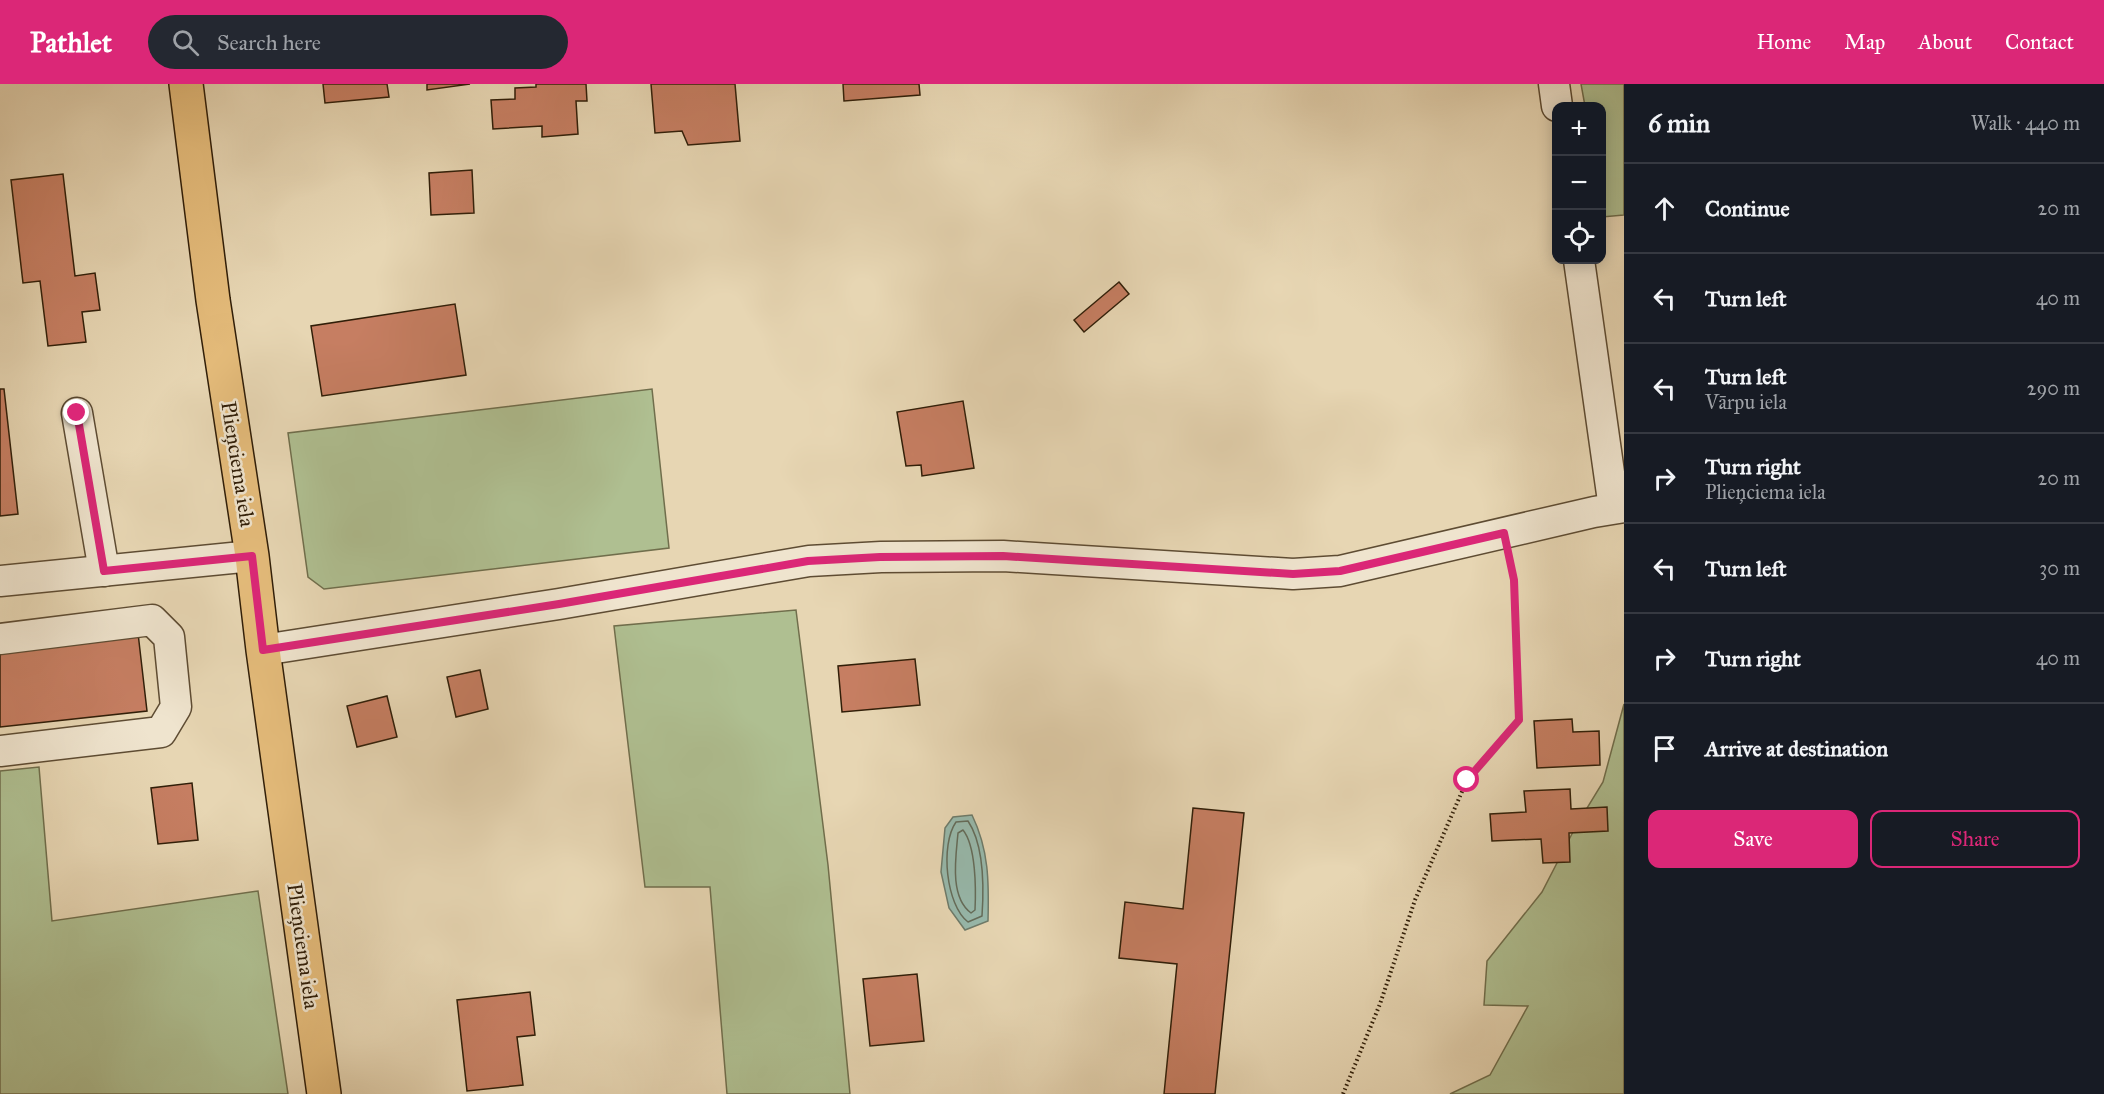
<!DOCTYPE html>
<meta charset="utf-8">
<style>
:root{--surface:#171b24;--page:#242831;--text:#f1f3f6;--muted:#9ea1a6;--line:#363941;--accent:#db2777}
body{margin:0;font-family:"IM FELL Great Primer",serif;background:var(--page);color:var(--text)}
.controls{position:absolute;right:18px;top:18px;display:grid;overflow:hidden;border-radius:12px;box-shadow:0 3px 15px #0003}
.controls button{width:54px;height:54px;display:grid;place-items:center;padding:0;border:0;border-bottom:2px solid var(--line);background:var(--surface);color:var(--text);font:30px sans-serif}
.stop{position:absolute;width:18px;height:18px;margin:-14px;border:4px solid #db2777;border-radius:50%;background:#fff}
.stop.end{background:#db2777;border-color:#fff;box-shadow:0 2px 6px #0008}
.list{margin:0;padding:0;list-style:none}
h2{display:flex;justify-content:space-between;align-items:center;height:78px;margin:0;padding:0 24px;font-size:26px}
h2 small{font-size:20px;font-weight:400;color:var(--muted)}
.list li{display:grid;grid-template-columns:39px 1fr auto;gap:18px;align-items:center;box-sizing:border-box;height:90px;padding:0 24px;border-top:2px solid var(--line)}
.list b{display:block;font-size:22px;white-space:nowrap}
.list p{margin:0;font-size:20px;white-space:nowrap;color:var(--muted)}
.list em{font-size:20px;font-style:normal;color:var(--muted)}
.actions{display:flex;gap:12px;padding:18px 24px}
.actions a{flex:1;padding:14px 0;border:2px solid var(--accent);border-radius:12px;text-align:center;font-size:21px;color:var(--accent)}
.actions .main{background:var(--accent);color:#fff}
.icon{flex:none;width:33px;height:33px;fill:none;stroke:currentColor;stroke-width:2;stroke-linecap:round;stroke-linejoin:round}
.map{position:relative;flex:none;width:1624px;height:1010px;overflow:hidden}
header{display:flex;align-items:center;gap:36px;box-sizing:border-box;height:84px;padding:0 30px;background:var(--accent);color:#fff}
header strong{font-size:28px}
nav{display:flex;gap:33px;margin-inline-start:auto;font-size:21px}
.search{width:420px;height:54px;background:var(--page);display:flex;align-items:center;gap:15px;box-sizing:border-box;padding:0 21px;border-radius:33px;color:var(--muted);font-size:22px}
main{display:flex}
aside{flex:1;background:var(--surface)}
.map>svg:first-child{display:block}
.green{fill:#afbf91;stroke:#706e4c;stroke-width:1.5}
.water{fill:#97b9ac;stroke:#6e7b6a;stroke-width:1.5}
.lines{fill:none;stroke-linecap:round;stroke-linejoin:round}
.shore{stroke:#646c5a;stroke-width:1.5}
.building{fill:#c67e62;stroke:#301e08;stroke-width:1.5}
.minor-casing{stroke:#5e4c33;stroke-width:33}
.major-casing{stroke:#301e08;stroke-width:36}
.path{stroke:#301e08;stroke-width:4;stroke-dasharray:1.5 3;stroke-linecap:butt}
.minor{stroke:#efe4ce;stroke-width:30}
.major{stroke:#e4bb7a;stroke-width:33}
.route{stroke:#db2777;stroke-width:8}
.labels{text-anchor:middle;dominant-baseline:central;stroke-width:5;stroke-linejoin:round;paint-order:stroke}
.street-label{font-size:21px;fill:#301e08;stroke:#efe4ce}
</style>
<header>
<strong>Pathlet</strong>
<div class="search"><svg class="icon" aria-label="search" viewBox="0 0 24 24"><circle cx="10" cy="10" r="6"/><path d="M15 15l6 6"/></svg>Search here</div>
<nav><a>Home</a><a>Map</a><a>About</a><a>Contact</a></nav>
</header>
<main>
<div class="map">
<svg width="1624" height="1010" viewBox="0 0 1624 1010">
<rect width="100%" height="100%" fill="#e7d6b3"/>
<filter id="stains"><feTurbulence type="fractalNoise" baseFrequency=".00333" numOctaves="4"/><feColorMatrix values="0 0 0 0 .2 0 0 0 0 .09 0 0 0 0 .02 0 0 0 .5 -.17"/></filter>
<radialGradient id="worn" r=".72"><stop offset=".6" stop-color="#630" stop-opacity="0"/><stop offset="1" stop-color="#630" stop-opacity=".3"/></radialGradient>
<g class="green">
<polygon points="1581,0 1624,0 1624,131 1602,133 1602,22 1585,22"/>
<polygon points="652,305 669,464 324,505 308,493 288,349"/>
<polygon points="796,526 828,781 850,1010 727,1010 710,803 645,803 614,542"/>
<polygon points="1624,620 1624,1010 1450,1010 1490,991 1528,922 1484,921 1487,877 1542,808 1576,742 1603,698"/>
<polygon points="39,683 52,837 258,807 288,1010 0,1010 0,687"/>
</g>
<path class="water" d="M 972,731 C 989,766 989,798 988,837 L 965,846 L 949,824 L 941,788 L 945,744 L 953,733 Z"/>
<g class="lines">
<g class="shore">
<path d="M 968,737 C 984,761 984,803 982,832 L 968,838 C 946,821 940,761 956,738 Z"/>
<path d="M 963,746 C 976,762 976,805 975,826 L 971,829 C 949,813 956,772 958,749 Z"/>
</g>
</g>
<g class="building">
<polygon points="323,0 387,0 389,13 325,19"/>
<polygon points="427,0 470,0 427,6"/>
<polygon points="536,0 586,0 587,17 576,17 578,50 542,53 542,42 493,45 491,16 515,15 515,4 536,3"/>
<polygon points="651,0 735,0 740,57 688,61 682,47 655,49"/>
<polygon points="843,0 919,0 920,11 844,17"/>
<polygon points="472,86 474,129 431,131 429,89"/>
<polygon points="63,90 75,192 95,189 100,226 82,228 86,258 48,262 40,197 23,199 11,96"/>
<polygon points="1119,198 1129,210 1084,248 1074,236"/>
<polygon points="455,220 466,291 322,312 311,242"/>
<polygon points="0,305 4,305 18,430 0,432"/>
<polygon points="963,317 974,384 922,392 921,381 906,382 897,328"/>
<polygon points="138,549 147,627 0,643 0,564"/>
<polygon points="915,575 920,621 842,628 838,582"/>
<polygon points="480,586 488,625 456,633 447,593"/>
<polygon points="387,612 397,653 357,663 347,622"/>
<polygon points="1572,635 1573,648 1599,647 1600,681 1537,684 1534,637"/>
<polygon points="192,699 198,756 158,760 151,704"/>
<polygon points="1570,705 1571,725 1607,723 1608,747 1569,749 1570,778 1543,779 1541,755 1492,757 1490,730 1526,728 1524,707"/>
<polygon points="1193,724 1244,729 1215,1010 1164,1010 1177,880 1119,874 1125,818 1183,825"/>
<polygon points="917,890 924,957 870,962 863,895"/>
<polygon points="530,908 535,951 517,953 523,1001 467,1007 457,916"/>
</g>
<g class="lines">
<defs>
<g id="minor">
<polyline points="1554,0 1557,22"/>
<polyline points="1579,176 1614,424"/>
<polyline points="77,329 104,487"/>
<polyline points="0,497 252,472"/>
<polyline points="0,555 152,536 169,553 176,623 161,648 0,667"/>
<polyline points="263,566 559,520 809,477 881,473 1003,472 1293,490 1340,487 1594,428 1624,423"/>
</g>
<polyline id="major" points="186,0 213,216 252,472 263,566 324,1010"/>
</defs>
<use href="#minor" class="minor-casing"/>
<use href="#major" class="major-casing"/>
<polyline class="path" points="1343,1010 1380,920 1415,816 1467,696 1519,636 1514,496 1510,476"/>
<use href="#minor" class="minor"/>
<use href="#major" class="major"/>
</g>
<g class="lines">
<polyline class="route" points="77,329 104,487 252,472 263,566 559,520 808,477 880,473 1003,472 1293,490 1340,487 1504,449 1514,496 1519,636 1467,696"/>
</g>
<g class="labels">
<g class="street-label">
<text transform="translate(238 380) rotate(81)">Plieņciema iela</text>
<text transform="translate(303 862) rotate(82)">Plieņciema iela</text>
</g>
</g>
<rect width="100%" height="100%" filter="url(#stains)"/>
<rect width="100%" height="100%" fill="url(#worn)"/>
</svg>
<div class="controls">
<button>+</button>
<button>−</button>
<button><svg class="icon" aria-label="locate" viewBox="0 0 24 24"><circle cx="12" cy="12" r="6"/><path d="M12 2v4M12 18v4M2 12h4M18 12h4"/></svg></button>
</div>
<div class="stop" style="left:1467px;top:696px"></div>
<div class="stop end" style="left:77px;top:329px"></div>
</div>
<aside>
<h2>6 min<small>Walk · 440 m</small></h2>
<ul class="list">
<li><svg class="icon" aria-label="ahead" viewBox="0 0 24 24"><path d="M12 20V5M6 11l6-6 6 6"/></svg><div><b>Continue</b></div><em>20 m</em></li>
<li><svg class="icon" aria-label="left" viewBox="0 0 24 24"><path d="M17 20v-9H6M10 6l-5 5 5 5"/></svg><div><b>Turn left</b></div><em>40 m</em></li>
<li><svg class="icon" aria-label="left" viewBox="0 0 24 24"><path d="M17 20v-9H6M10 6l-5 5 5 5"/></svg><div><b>Turn left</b><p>Vārpu iela</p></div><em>290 m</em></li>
<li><svg class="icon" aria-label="right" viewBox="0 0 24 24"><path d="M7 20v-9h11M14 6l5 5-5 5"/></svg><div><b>Turn right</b><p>Plieņciema iela</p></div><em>20 m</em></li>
<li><svg class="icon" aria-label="left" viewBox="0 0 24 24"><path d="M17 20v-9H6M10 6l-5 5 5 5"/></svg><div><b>Turn left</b></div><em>30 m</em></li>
<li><svg class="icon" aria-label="right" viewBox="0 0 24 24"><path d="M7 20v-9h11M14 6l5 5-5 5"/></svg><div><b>Turn right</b></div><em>40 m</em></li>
<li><svg class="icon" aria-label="arrive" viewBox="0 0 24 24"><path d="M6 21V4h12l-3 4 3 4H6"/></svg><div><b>Arrive at destination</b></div></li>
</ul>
<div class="actions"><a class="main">Save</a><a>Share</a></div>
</aside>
</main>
